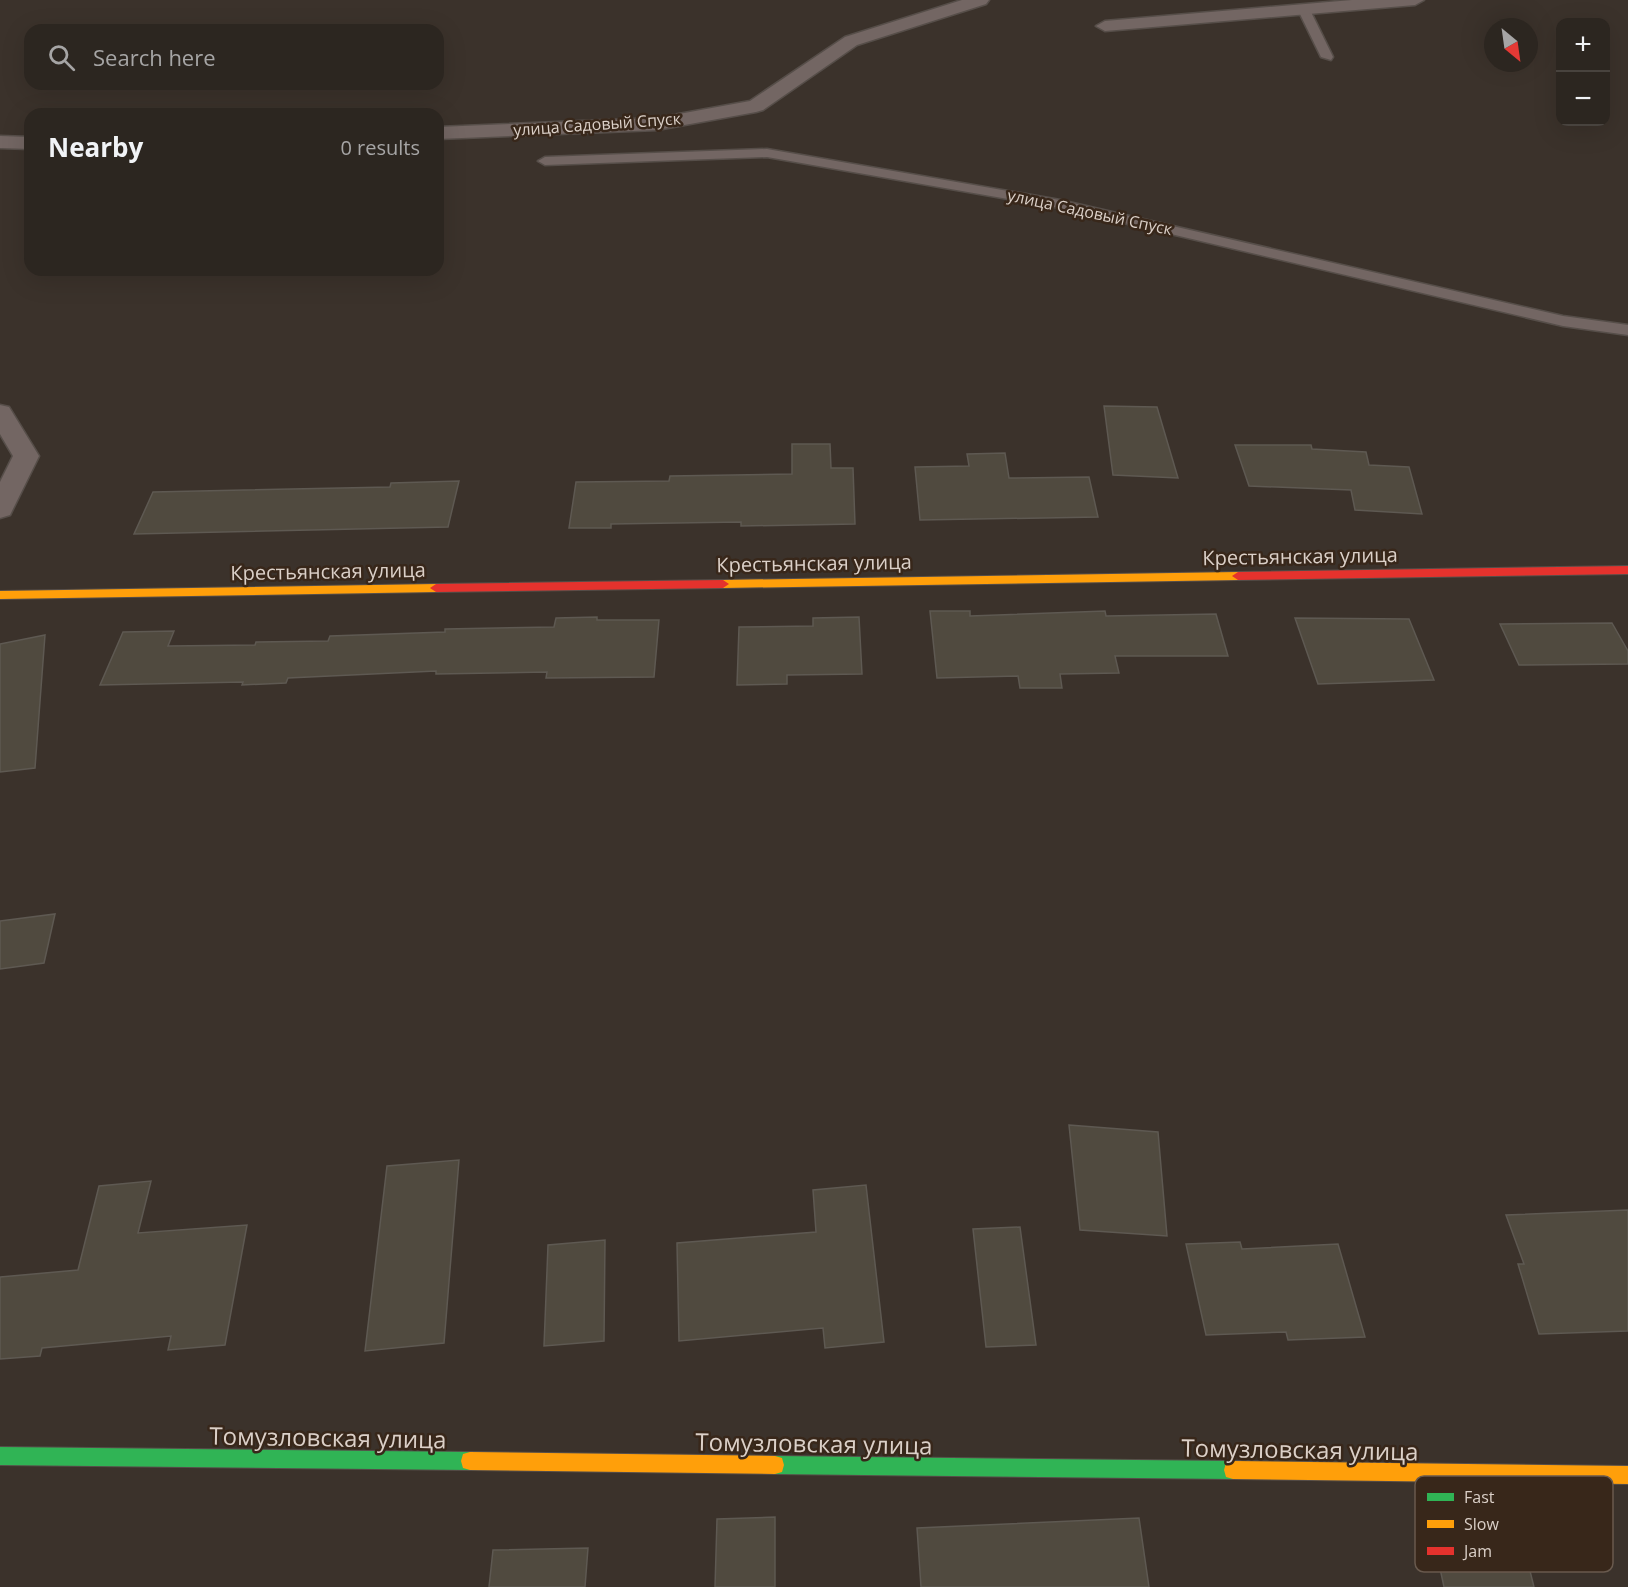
<!DOCTYPE html>
<meta charset="utf-8">
<style>
:root{--surface:#2c2620;--page:#38322d;--text:#f1f3f6;--muted:#a6a5a5;--line:#48433e}
body{margin:0;font-family:"Open Sans",sans-serif;background:var(--page);color:var(--text)}
.controls{position:absolute;right:18px;top:18px;display:grid;overflow:hidden;border-radius:12px;box-shadow:0 6px 24px #0002}
.controls button{width:54px;height:54px;display:grid;place-items:center;padding:0;border:0;border-bottom:2px solid var(--line);background:var(--surface);color:var(--text);font:30px sans-serif}
.compass{position:absolute;left:1484px;top:18px;width:54px;height:54px;border-radius:50%;background:var(--surface);box-shadow:0 6px 24px #0002;rotate:151deg}
.list{margin:0;padding:0;list-style:none}
h2{display:flex;justify-content:space-between;align-items:center;height:78px;margin:0;padding:0 24px;font-size:26px}
h2 small{font-size:20px;font-weight:400;color:var(--muted)}
.icon{flex:none;width:33px;height:33px;fill:none;stroke:currentColor;stroke-width:2;stroke-linecap:round;stroke-linejoin:round}
.map{position:relative;flex:none;width:1628px;height:1587px;overflow:hidden}
.search{position:absolute;background:var(--surface);box-shadow:0 6px 24px #0002;left:24px;top:24px;width:420px;height:66px;display:flex;align-items:center;gap:15px;box-sizing:border-box;padding:0 21px;border-radius:18px;color:var(--muted);font-size:22px}
.panel{position:absolute;background:var(--surface);box-shadow:0 6px 24px #0002;left:24px;top:108px;width:420px;height:168px;border-radius:18px}
.map>svg:first-child{display:block}
.building{fill:#504a3f;stroke:#5e5952;stroke-width:1.5}
.lines{fill:none;stroke-linecap:round;stroke-linejoin:round}
.lane-casing{stroke:#564e49;stroke-width:3}
.street-casing{stroke:#564e49;stroke-width:3}
.fast-casing{stroke:#564e49;stroke-width:2}
.slow-casing{stroke:#564e49;stroke-width:2}
.jam-casing{stroke:#564e49;stroke-width:2}
.lane{fill:#736663;fill-rule:evenodd}
.street{fill:#736663;fill-rule:evenodd}
.fast{fill:#30b455;fill-rule:evenodd}
.slow{fill:#ff9f0a;fill-rule:evenodd}
.jam{fill:#e5322d;fill-rule:evenodd}
.labels{text-anchor:middle;dominant-baseline:central;stroke-width:5;stroke-linejoin:round;paint-order:stroke}
.far-street-label{font-size:16px;fill:#dbd0c8;stroke:#38271a}
.street-label{font-size:20px;fill:#dbd0c8;stroke:#38271a}
.near-street-label{font-size:24px;fill:#dbd0c8;stroke:#38271a}
.key{fill:#38271a;stroke:#695a4e;stroke-width:1.5}
.key-label{font-size:16px;fill:#dbd0c8}
</style>
<div class="map">
<svg width="1628" height="1587" viewBox="0 0 1628 1587">
<rect width="100%" height="100%" fill="#3b322b"/>
<g class="building">
<polygon points="1104,406 1157,407 1178,478 1113,475"/>
<polygon points="792,444 830,444 831,468 853,468 855,524 741,526 741,522 611,524 611,528 569,528 576,482 669,481 670,476 792,474"/>
<polygon points="1235,445 1311,445 1312,449 1366,452 1369,465 1409,467 1422,514 1355,510 1351,490 1249,486"/>
<polygon points="1005,453 1009,478 1089,477 1098,517 920,520 915,467 969,466 967,454"/>
<polygon points="459,481 448,527 134,534 153,492 390,487 391,483"/>
<polygon points="930,611 970,611 970,616 1105,611 1106,616 1216,614 1228,656 1115,656 1119,673 1060,674 1062,688 1020,688 1018,676 937,678"/>
<polygon points="597,617 597,620 659,620 654,677 546,678 547,672 436,674 436,671 288,678 286,683 242,685 243,682 100,685 123,632 174,631 168,646 255,645 256,642 328,641 330,636 445,632 445,629 554,627 556,618"/>
<polygon points="859,617 862,674 787,675 787,684 737,685 739,627 813,626 813,618"/>
<polygon points="1295,618 1409,619 1434,680 1318,684"/>
<polygon points="1612,623 1628,651 1628,664 1519,665 1500,624"/>
<polygon points="45,635 35,768 0,772 0,644"/>
<polygon points="55,914 44,963 0,969 0,921"/>
<polygon points="1069,1125 1158,1132 1167,1236 1080,1230"/>
<polygon points="459,1160 444,1343 365,1351 387,1166"/>
<polygon points="151,1181 138,1233 247,1225 225,1345 168,1350 171,1336 42,1348 40,1356 0,1359 0,1277 78,1270 99,1186"/>
<polygon points="866,1185 884,1342 825,1348 823,1328 679,1341 677,1243 816,1232 813,1190"/>
<polygon points="1628,1210 1628,1331 1539,1334 1518,1264 1524,1264 1506,1215"/>
<polygon points="1020,1227 1036,1345 986,1347 973,1229"/>
<polygon points="605,1240 604,1341 544,1346 548,1245"/>
<polygon points="1240,1242 1242,1249 1338,1244 1365,1337 1288,1340 1286,1332 1206,1335 1186,1244"/>
<polygon points="775,1517 775,1587 715,1587 717,1519"/>
<polygon points="1139,1518 1149,1587 921,1587 917,1528"/>
<polygon points="1430,1522 1519,1527 1534,1587 1444,1587"/>
<polygon points="588,1548 585,1587 489,1587 493,1550"/>
</g>
<g class="lines">
<defs>
<g id="lane">
<polygon points="1305,9 1311,12 1333,57 1331,60 1321,57 1299,12"/>
<polygon points="767,149 1060,200 1563,316 1628,325 1628,335 1563,326 1060,208 767,157 545,165 538,161 545,157"/>
</g>
<g id="street">
<polygon points="962,0 989,0 986,4 857,45 763,110 756,112 657,130 438,139 438,127 657,118 750,101 845,37"/>
<polygon points="1352,0 1424,0 1415,5 1105,31 1096,26 1105,21"/>
<polygon points="0,136 30,137 30,149 0,148"/>
<polygon points="0,405 9,407 39,456 10,515 0,518 0,482 13,456 0,434"/>
</g>
<g id="fast">
<polygon points="0,1447 470,1452 477,1454 479,1461 477,1468 470,1470 0,1465"/>
<polygon points="775,1456 1233,1461 1240,1463 1242,1470 1240,1477 1233,1479 775,1474 768,1472 766,1465 768,1458"/>
</g>
<g id="slow">
<polygon points="1238,572 1244,576 1238,580 723,588 717,584 723,580"/>
<polygon points="436,584 442,588 436,592 0,599 0,591"/>
<polygon points="470,1452 775,1456 782,1458 784,1465 782,1472 775,1474 470,1470 463,1468 461,1461 463,1454"/>
<polygon points="1233,1461 1628,1466 1628,1484 1233,1479 1226,1477 1224,1470 1226,1463"/>
</g>
<g id="jam">
<polygon points="1628,566 1628,574 1238,580 1232,576 1238,572"/>
<polygon points="723,580 729,584 723,588 436,592 430,588 436,584"/>
</g>
</defs>
<use href="#lane" class="lane-casing"/>
<use href="#street" class="street-casing"/>
<use href="#fast" class="fast-casing"/>
<use href="#slow" class="slow-casing"/>
<use href="#jam" class="jam-casing"/>
<use href="#lane" class="lane"/>
<use href="#street" class="street"/>
<use href="#fast" class="fast"/>
<use href="#slow" class="slow"/>
<use href="#jam" class="jam"/>
</g>
<g class="labels">
<g class="far-street-label">
<text transform="translate(597 124) rotate(-4)">улица Садовый Спуск</text>
<text transform="translate(1090 212) rotate(12)">улица Садовый Спуск</text>
</g>
<g class="street-label">
<text transform="translate(1300 556) rotate(-1)">Крестьянская улица</text>
<text transform="translate(814 563) rotate(-1)">Крестьянская улица</text>
<text transform="translate(328 571) rotate(-1)">Крестьянская улица</text>
</g>
<g class="near-street-label">
<text transform="translate(328 1437) rotate(1)">Томузловская улица</text>
<text transform="translate(814 1443) rotate(1)">Томузловская улица</text>
<text transform="translate(1300 1449) rotate(1)">Томузловская улица</text>
</g>
</g>
<rect x="1415" y="1476" width="198" height="96" rx="9" class="key"/>
<rect x="1427" y="1493" width="27" height="8" fill="#30b455"/>
<rect x="1427" y="1520" width="27" height="8" fill="#ff9f0a"/>
<rect x="1427" y="1547" width="27" height="8" fill="#e5322d"/>
<g class="key-label">
<text x="1464" y="1503">Fast</text>
<text x="1464" y="1530">Slow</text>
<text x="1464" y="1557">Jam</text>
</g>
</svg>
<div class="controls">
<button>+</button>
<button>−</button>
</div>
<svg class="compass" viewBox="-18 -18 36 36"><path d="M0-13l5 13h-10z" fill="#e53935"/><path d="M0 13l5-13h-10z" fill="#a6a5a5"/></svg>
<div class="search"><svg class="icon" aria-label="search" viewBox="0 0 24 24"><circle cx="10" cy="10" r="6"/><path d="M15 15l6 6"/></svg>Search here</div>
<section class="panel">
<h2>Nearby<small>0 results</small></h2>
<ul class="list">
</ul>
</section>
</div>
